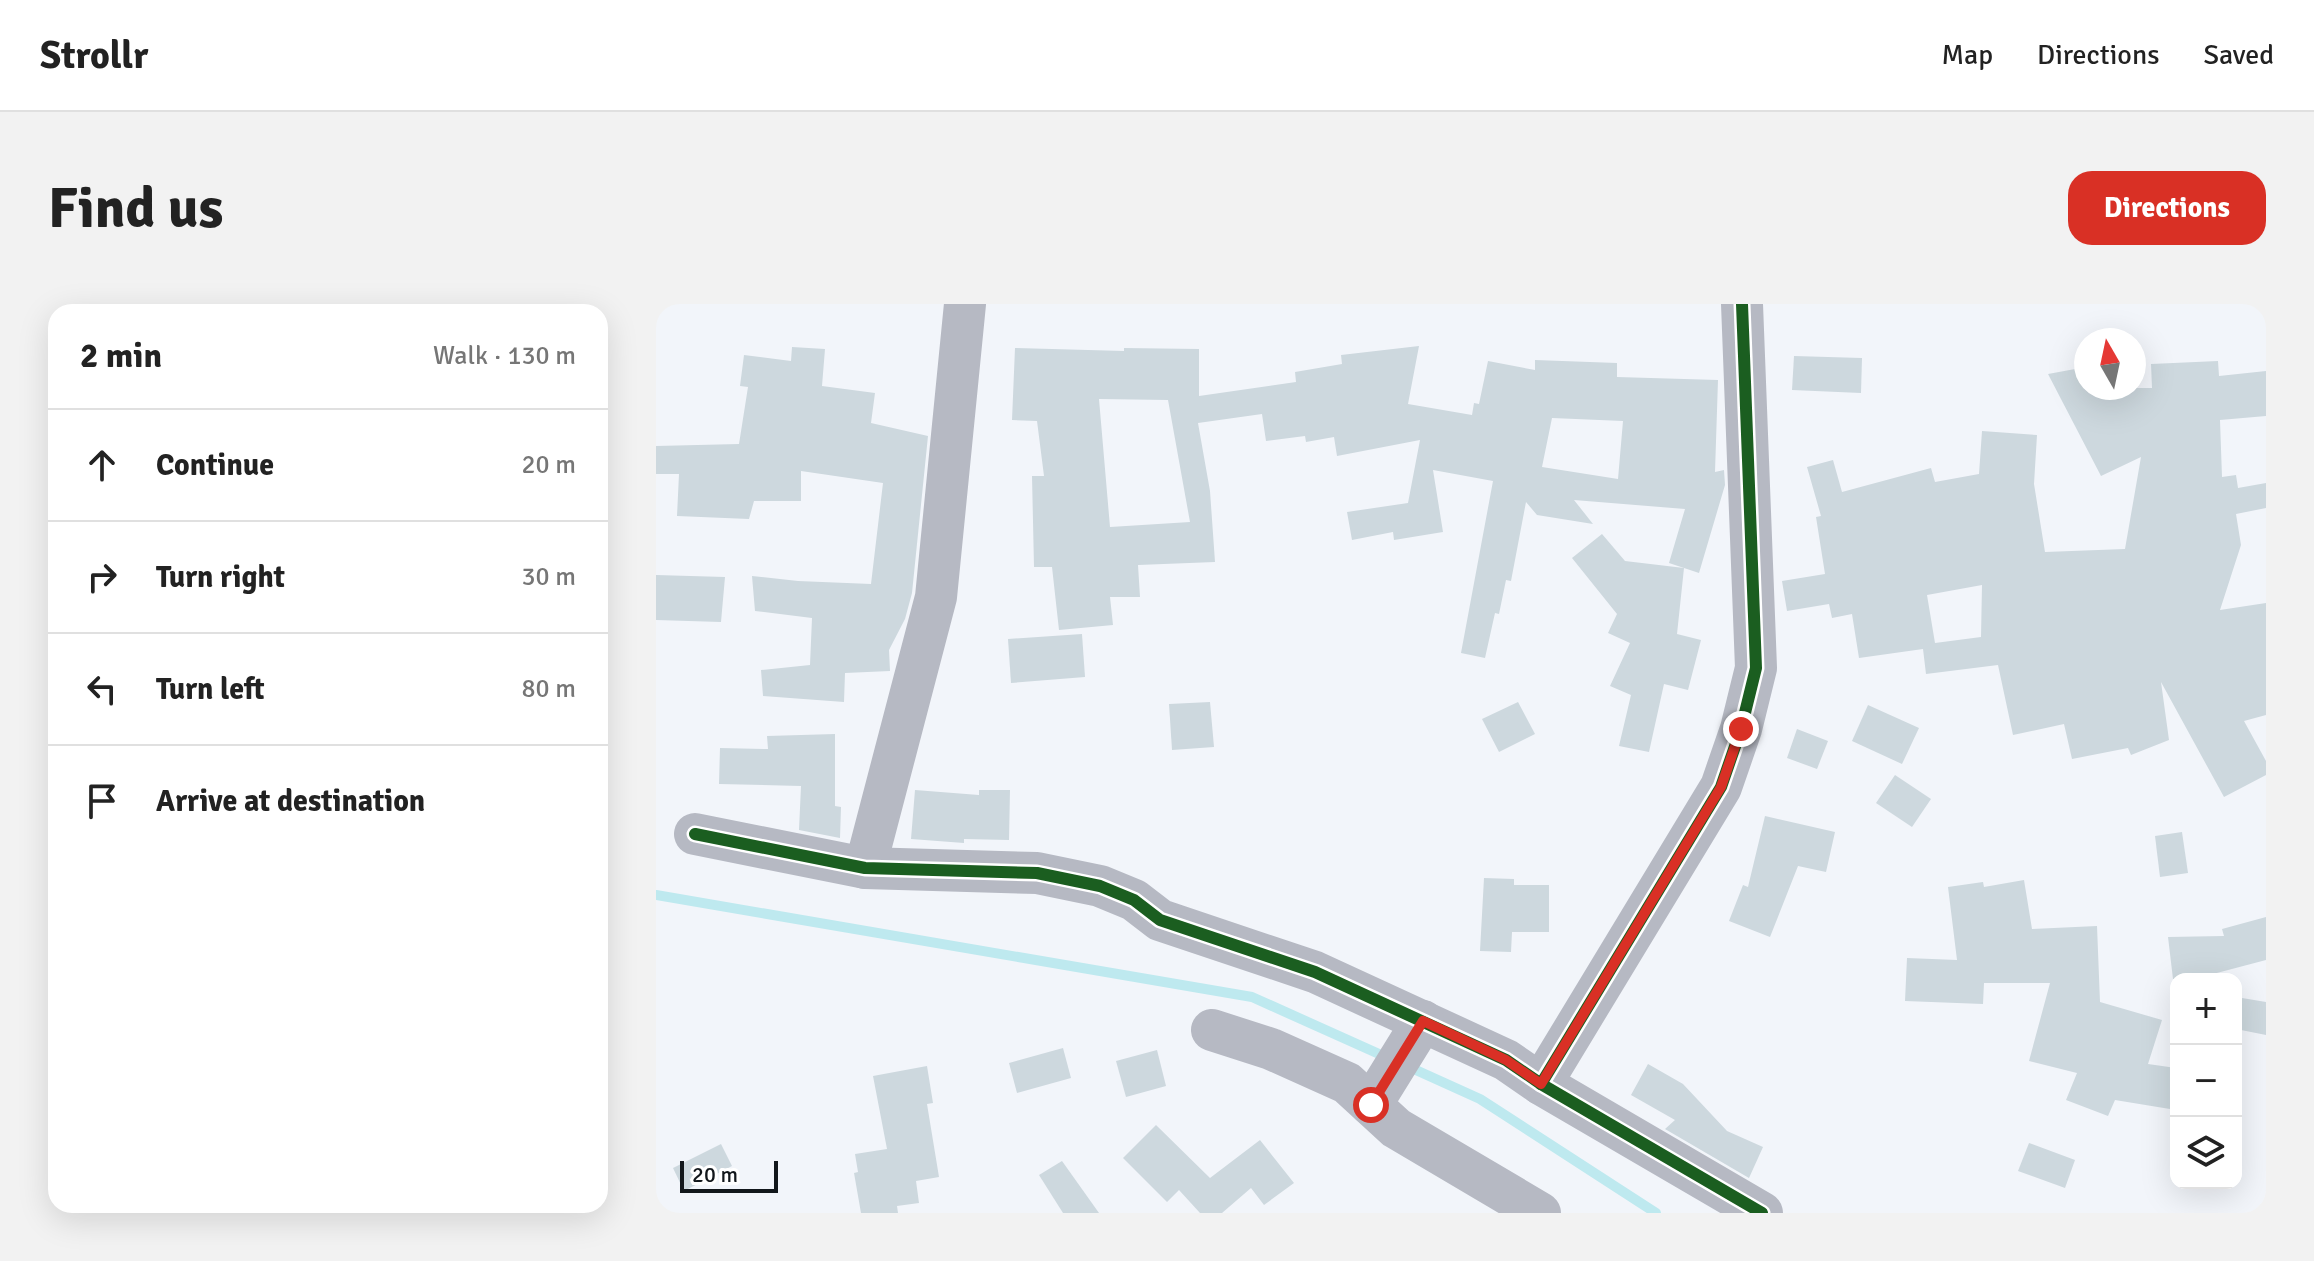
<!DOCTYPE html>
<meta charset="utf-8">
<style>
:root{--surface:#fff;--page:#f2f2f2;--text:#222;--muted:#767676;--line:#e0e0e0;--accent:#d93025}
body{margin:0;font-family:Signika,sans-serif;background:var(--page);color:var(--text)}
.controls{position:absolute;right:24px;bottom:24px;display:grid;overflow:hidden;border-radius:16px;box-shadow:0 8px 32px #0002}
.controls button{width:72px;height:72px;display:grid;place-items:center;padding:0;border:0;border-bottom:2px solid var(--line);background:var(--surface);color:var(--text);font:40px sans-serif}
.compass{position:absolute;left:1418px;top:24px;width:72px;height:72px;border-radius:50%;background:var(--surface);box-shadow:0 8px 32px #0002;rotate:351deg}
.scale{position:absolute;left:24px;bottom:20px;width:98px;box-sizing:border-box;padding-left:8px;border:4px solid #12171b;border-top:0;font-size:22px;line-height:28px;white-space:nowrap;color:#12171b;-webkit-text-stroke:6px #fff;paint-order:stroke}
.stop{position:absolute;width:24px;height:24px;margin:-18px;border:6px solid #d93025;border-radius:50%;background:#fff}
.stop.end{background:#d93025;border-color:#fff;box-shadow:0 2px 8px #0008}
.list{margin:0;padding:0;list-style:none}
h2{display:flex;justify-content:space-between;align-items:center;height:104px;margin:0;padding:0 32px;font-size:34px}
h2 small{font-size:26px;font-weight:400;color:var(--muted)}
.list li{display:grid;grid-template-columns:52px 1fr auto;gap:24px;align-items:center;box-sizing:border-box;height:112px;padding:0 32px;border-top:2px solid var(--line)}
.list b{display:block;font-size:30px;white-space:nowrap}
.list em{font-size:26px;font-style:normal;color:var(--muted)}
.icon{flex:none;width:44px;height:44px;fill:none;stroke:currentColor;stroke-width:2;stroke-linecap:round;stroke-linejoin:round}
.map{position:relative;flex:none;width:1610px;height:909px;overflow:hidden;border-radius:24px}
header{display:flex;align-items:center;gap:48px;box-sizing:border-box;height:112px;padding:0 40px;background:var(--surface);border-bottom:2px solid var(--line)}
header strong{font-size:38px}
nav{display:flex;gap:44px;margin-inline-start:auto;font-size:28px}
.intro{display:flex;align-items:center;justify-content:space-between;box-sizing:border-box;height:192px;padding:0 48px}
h1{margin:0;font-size:56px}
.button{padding:20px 36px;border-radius:24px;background:var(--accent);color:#fff;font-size:28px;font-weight:700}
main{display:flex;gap:48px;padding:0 48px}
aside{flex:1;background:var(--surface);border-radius:24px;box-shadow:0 8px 32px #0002}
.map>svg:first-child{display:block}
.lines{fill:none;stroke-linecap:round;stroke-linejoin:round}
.stream{stroke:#bee9ef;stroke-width:10}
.building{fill:#cdd8de;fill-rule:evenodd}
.minor{stroke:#b6b9c3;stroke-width:42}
.cycleway-casing{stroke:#fff;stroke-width:17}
.cycleway{stroke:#1b5e20;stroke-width:12}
.route{stroke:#d93025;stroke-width:10}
</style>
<header>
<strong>Strollr</strong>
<nav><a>Map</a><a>Directions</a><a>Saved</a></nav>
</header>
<div class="intro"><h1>Find us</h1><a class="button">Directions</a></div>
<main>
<aside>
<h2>2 min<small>Walk · 130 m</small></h2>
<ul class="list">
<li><svg class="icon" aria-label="ahead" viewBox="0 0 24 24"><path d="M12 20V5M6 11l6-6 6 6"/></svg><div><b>Continue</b></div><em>20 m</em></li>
<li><svg class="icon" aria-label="right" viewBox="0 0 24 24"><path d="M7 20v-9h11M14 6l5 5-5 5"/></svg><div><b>Turn right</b></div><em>30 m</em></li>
<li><svg class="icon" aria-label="left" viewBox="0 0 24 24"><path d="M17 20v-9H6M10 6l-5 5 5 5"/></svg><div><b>Turn left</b></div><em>80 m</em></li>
<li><svg class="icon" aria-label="arrive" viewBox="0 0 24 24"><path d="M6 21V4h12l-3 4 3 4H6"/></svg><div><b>Arrive at destination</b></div></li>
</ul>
</aside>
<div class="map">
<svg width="1610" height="909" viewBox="0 0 1610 909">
<rect width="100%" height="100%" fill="#f2f5fa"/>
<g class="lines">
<g class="stream">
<polyline points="0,591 596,693 732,754"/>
<polyline points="751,762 824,795 1000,909"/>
</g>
</g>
<g class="building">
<path d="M 763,42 L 752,100 L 816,111 L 818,99 L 823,100 L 832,57 L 879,66 L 879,56 L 961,59 L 961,73 L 1062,76 L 1059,168 L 1068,166 L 1069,181 L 1043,269 L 1013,259 L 1029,205 L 918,196 L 937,220 L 881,211 L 870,198 L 855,277 L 850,276 L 843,310 L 839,309 L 829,354 L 805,349 L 837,177 L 777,166 L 787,228 L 738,236 L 737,228 L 696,236 L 691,208 L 752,199 L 764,136 L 681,152 L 678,133 L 650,138 L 649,132 L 610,137 L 606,110 L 542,119 L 554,187 L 559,258 L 482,261 L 484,293 L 454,293 L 457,321 L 403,326 L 396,263 L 378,263 L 376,172 L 388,172 L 381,117 L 356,116 L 359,44 L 468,47 L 468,44 L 543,45 L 543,92 L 640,78 L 639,68 L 686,60 L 685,51 ZM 443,95 L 512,96 L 534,218 L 454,223 ZM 896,114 L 967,117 L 962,175 L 886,163 Z"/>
<polygon points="136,43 169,45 166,82 219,89 215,119 272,132 256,289 249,315 233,346 234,367 189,369 188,398 107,392 105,366 154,361 156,314 99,307 96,272 142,277 215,280 227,179 145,167 145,197 98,197 93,215 21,212 23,170 0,170 0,142 83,140 92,83 84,82 88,51 135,57"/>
<polygon points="1138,52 1206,54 1205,89 1136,86"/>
<path d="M 1562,57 L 1563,72 L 1610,67 L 1610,112 L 1564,116 L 1566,173 L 1580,171 L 1582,184 L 1610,179 L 1610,204 L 1580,210 L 1585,241 L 1564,306 L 1610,299 L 1610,411 L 1588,417 L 1610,457 L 1610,471 L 1568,493 L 1505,378 L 1513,436 L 1475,451 L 1472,444 L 1416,455 L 1408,420 L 1357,431 L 1342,361 L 1270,370 L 1267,345 L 1203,354 L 1196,310 L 1176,314 L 1173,300 L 1131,307 L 1126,277 L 1169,270 L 1160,213 L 1165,212 L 1151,163 L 1177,156 L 1186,188 L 1275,164 L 1279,178 L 1323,170 L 1326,127 L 1381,131 L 1378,180 L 1389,248 L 1469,245 L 1485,153 L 1445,172 L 1392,70 L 1430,63 L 1430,84 L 1496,84 L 1495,60 ZM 1326,281 L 1325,333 L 1279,339 L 1271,291 Z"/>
<polygon points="946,230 969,257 1028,264 1021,330 1045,336 1032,386 1008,380 993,448 963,442 975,391 954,382 974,339 952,329 961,310 916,254"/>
<polygon points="0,271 69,273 65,318 0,316"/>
<polygon points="426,330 429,373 355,379 352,335"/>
<polygon points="554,398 558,443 516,446 513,400"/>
<polygon points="862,398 879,430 843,448 826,415"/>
<polygon points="1212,401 1263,424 1246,460 1196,437"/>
<polygon points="1141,425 1172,437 1161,465 1131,454"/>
<polygon points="179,430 179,502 185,503 184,534 143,526 145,482 63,480 64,444 112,445 111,432"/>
<polygon points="1239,471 1275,495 1256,523 1220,499"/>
<polygon points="259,486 323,491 323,486 354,486 353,536 308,535 308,539 255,535"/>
<polygon points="1109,512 1179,528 1170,568 1142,562 1114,633 1073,617 1087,581 1092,583"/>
<polygon points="1526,528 1532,569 1504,573 1499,532"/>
<polygon points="828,574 858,575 858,581 893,581 893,628 856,628 855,648 824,647"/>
<polygon points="1368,576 1376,625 1441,622 1444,698 1506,716 1492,760 1520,764 1520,806 1459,796 1452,812 1410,796 1421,769 1373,757 1394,679 1328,679 1327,700 1249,697 1251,654 1301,656 1292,583 1327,578 1328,583"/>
<polygon points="1610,613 1610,656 1538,675 1517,675 1512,633 1568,632 1566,625"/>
<polygon points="1580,693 1610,698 1610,731 1580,725"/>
<polygon points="407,744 415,774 361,789 353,759"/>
<polygon points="501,746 510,782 470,793 460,757"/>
<polygon points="992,760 1027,780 1071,827 1107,843 1093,874 1009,825 1019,816 975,791"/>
<polygon points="271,762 277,799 271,800 283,873 260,877 263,899 241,902 242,909 205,909 198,869 202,868 199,850 231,845 217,772"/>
<polygon points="500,821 554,874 604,836 638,879 608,901 595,884 566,909 544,909 523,886 511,898 467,854"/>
<polygon points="1373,839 1419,856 1409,884 1362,867"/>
<polygon points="65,840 76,862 28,887 17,864"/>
<polygon points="406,857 443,909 407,909 383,871"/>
</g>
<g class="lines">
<g class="minor">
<polyline points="39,530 209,564 381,569 444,582 478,596 504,616 659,668 850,756 885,780 1106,909"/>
<polyline points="209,564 280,293 309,0"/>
<polyline points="556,726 615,745 691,779 740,824 884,909"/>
<polyline points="885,780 1065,483 1085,425 1100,364 1086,0"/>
<polyline points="715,801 767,717"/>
</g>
<defs>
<g id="cycleway">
<polyline points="39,530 209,564 381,569 444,582 478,596 504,616 659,668 850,756 885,780 1106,909"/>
<polyline points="885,780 1065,483 1085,425 1100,364 1086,0"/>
</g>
</defs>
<use href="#cycleway" class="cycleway-casing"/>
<use href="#cycleway" class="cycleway"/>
</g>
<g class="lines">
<polyline class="route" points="715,801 767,717 850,756 885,780 1065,483 1085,425"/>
</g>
</svg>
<div class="controls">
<button>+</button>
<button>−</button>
<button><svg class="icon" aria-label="layers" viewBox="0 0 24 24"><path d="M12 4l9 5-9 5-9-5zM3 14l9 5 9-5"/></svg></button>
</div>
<svg class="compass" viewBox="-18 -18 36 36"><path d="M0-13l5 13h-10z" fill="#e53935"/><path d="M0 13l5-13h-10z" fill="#767676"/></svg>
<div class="scale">20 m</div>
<div class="stop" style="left:715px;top:801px"></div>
<div class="stop end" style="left:1085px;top:425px"></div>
</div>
</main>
